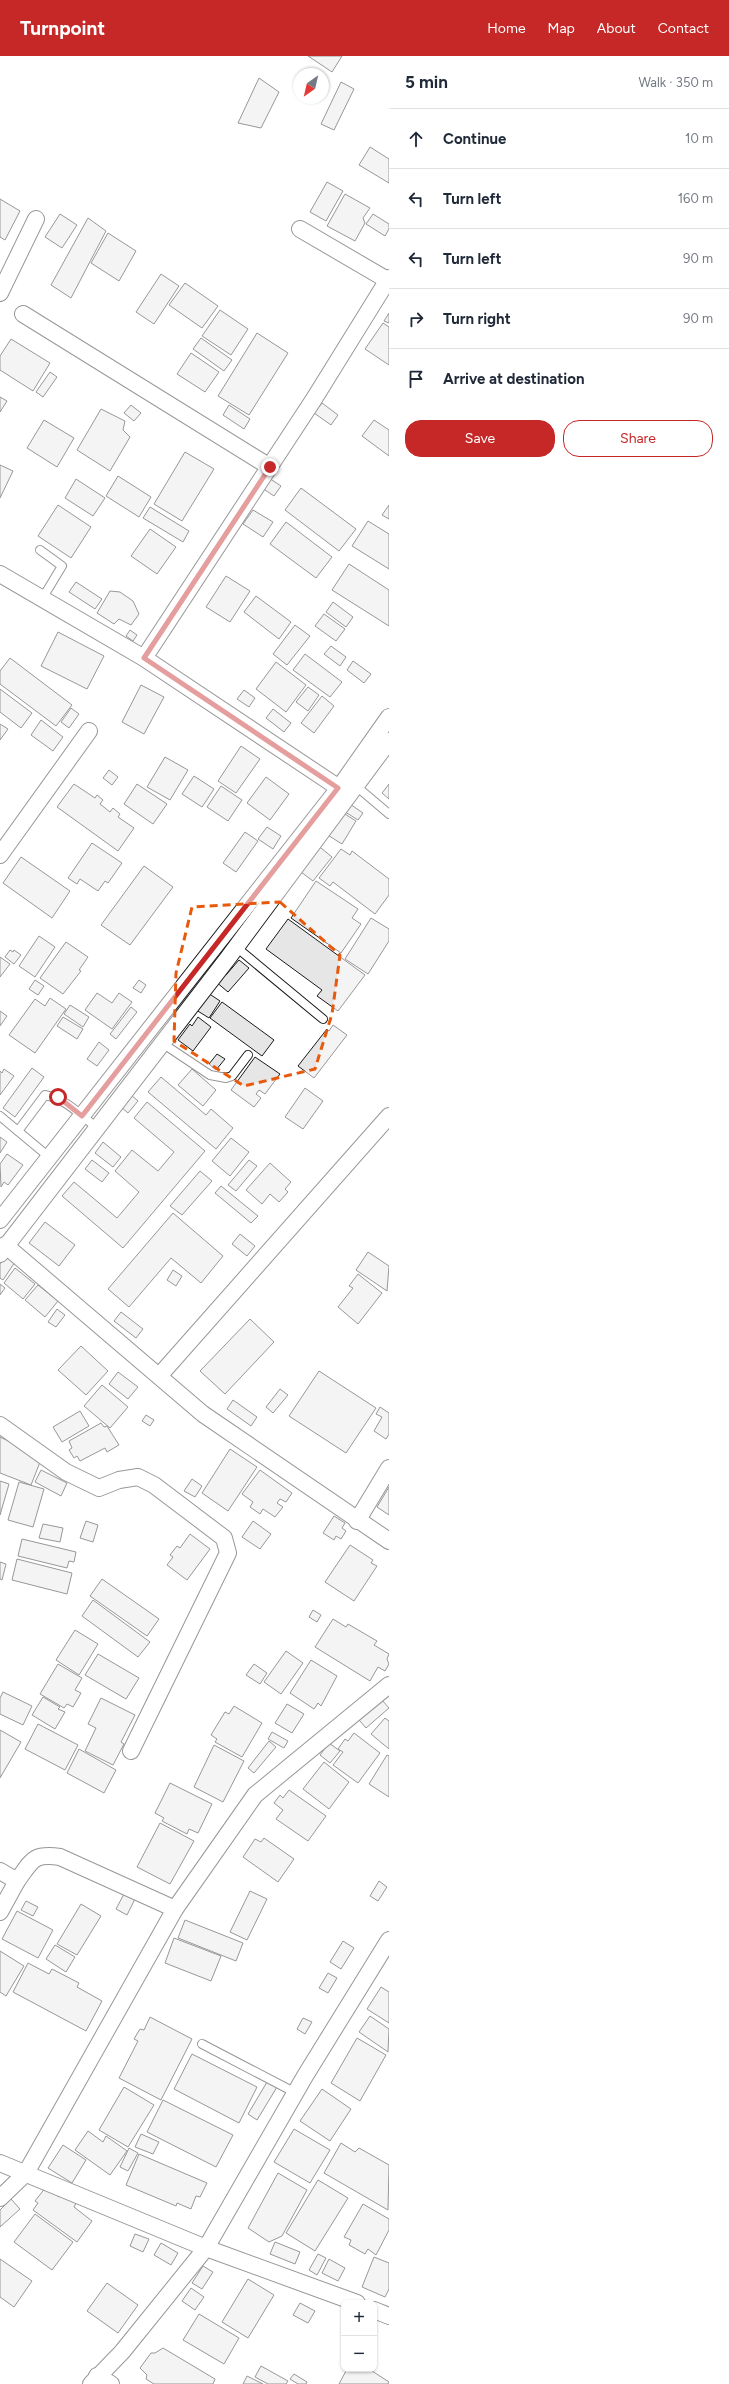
<!DOCTYPE html>
<meta charset="utf-8">
<style>
:root{--surface:#fff;--page:#f2f2f3;--text:#1f2937;--muted:#747a83;--line:#e0e1e3;--accent:#c62828}
body{margin:0;font-family:Figtree,sans-serif;background:var(--page);color:var(--text)}
.controls{position:absolute;right:12px;bottom:12px;display:grid;overflow:hidden;border-radius:8px;box-shadow:0 1px 3px #0004}
.controls button{width:36px;height:36px;display:grid;place-items:center;padding:0;border:0;border-bottom:1px solid var(--line);background:var(--surface);color:var(--text);font:20px sans-serif}
.compass{position:absolute;left:293px;top:12px;width:36px;height:36px;border-radius:50%;background:var(--surface);box-shadow:0 1px 3px #0004;rotate:214deg}
.stop{position:absolute;width:12px;height:12px;margin:-9px;border:3px solid #c62828;border-radius:50%;background:#fff}
.stop.end{background:#c62828;border-color:#fff;box-shadow:0 1px 4px #0008}
.list{margin:0;padding:0;list-style:none}
h2{display:flex;justify-content:space-between;align-items:center;height:52px;margin:0;padding:0 16px;font-size:17px}
h2 small{font-size:13px;font-weight:400;color:var(--muted)}
.list li{display:grid;grid-template-columns:26px 1fr auto;gap:12px;align-items:center;box-sizing:border-box;height:60px;padding:0 16px;border-top:1px solid var(--line)}
.list b{display:block;font-size:15px;white-space:nowrap}
.list em{font-size:13px;font-style:normal;color:var(--muted)}
.actions{display:flex;gap:8px;padding:12px 16px}
.actions a{flex:1;padding:9px 0;border:1px solid var(--accent);border-radius:16px;text-align:center;font-size:14px;color:var(--accent)}
.actions .main{background:var(--accent);color:#fff}
.icon{flex:none;width:22px;height:22px;fill:none;stroke:currentColor;stroke-width:2;stroke-linecap:round;stroke-linejoin:round}
.map{position:relative;flex:none;width:389px;height:2328px;overflow:hidden}
header{display:flex;align-items:center;gap:24px;box-sizing:border-box;height:56px;padding:0 20px;background:var(--accent);color:#fff}
header strong{font-size:19px}
nav{display:flex;gap:22px;margin-inline-start:auto;font-size:14px}
main{display:flex}
aside{flex:1;background:var(--surface)}
.map>svg:first-child{display:block}
.building{fill:#e6e6e6;stroke:#1a1a1a}
.lines{fill:none;stroke-linecap:round;stroke-linejoin:round}
.lane-casing{stroke:#1a1a1a;stroke-width:10}
.street-casing{stroke:#1a1a1a;stroke-width:18}
.lane{stroke:#fff;stroke-width:8}
.street{stroke:#fff;stroke-width:16}
.route{stroke:#c62828;stroke-width:5}
.marked{fill:none;stroke:#e8590c;stroke-width:3;stroke-dasharray:8 5;stroke-linejoin:round}
</style>
<header>
<strong>Turnpoint</strong>
<nav><a>Home</a><a>Map</a><a>About</a><a>Contact</a></nav>
</header>
<main>
<div class="map">
<svg width="389" height="2328" viewBox="0 0 389 2328">
<rect width="100%" height="100%" fill="#fff"/>
<g class="building">
<polygon points="308,0 342,0 332,16"/>
<polygon points="259,22 279,36 261,72 238,67"/>
<polygon points="341,26 354,33 334,74 321,68"/>
<polygon points="370,91 389,103 389,127 359,109"/>
<polygon points="327,126 343,135 326,165 310,156"/>
<polygon points="345,138 370,152 363,162 365,167 355,185 327,170"/>
<polygon points="0,143 20,155 5,184 0,181"/>
<polygon points="60,158 77,169 62,192 45,181"/>
<polygon points="373,158 389,168 389,173 385,180 366,168"/>
<polygon points="88,162 106,175 71,242 51,229"/>
<polygon points="108,177 136,195 119,225 91,207"/>
<polygon points="161,218 179,230 154,268 136,256"/>
<polygon points="185,227 218,250 202,272 169,249"/>
<polygon points="220,254 248,273 231,299 202,280"/>
<polygon points="389,257 389,267 384,265"/>
<polygon points="383,267 389,271 389,309 365,293"/>
<polygon points="257,277 288,297 249,359 218,340"/>
<polygon points="201,282 232,304 224,315 193,293"/>
<polygon points="11,283 50,307 33,335 0,314 0,300"/>
<polygon points="191,297 219,316 205,336 177,318"/>
<polygon points="50,316 57,321 43,341 36,336"/>
<polygon points="0,341 7,345 0,356"/>
<polygon points="322,347 338,359 331,369 314,357"/>
<polygon points="131,349 141,357 134,365 124,357"/>
<polygon points="229,349 250,363 244,373 223,359"/>
<polygon points="101,353 125,365 123,374 130,381 110,415 77,394"/>
<polygon points="44,364 74,382 57,411 27,392"/>
<polygon points="374,364 389,374 389,400 362,380"/>
<polygon points="185,396 214,413 182,465 154,448"/>
<polygon points="0,409 13,415 0,442"/>
<polygon points="118,420 151,441 139,461 106,440"/>
<polygon points="269,422 281,430 274,440 262,432"/>
<polygon points="76,423 105,442 93,460 65,442"/>
<polygon points="301,432 356,473 339,495 285,454"/>
<polygon points="58,449 91,471 71,502 38,480"/>
<polygon points="389,449 389,463 382,459"/>
<polygon points="150,451 189,475 183,486 143,462"/>
<polygon points="253,454 273,466 263,481 243,468"/>
<polygon points="368,465 389,478 389,513 352,490"/>
<polygon points="286,466 332,501 316,522 270,488"/>
<polygon points="150,473 176,491 157,518 131,500"/>
<polygon points="349,508 389,534 389,570 332,534"/>
<polygon points="226,520 250,535 230,566 206,551"/>
<polygon points="76,526 102,543 95,553 69,536"/>
<polygon points="110,535 120,536 133,545 139,558 131,569 119,563 114,568 97,557"/>
<polygon points="256,540 291,566 279,583 244,556"/>
<polygon points="333,546 353,561 346,571 326,556"/>
<polygon points="324,558 345,573 336,585 315,570"/>
<polygon points="295,569 310,580 287,609 273,598"/>
<polygon points="130,574 137,579 133,585 126,580"/>
<polygon points="58,576 104,600 87,633 41,610"/>
<polygon points="331,590 346,601 340,610 324,598"/>
<polygon points="305,598 342,626 330,641 293,614"/>
<polygon points="10,602 72,649 56,670 0,628 0,615"/>
<polygon points="353,605 371,618 364,627 347,614"/>
<polygon points="276,606 306,629 286,656 256,633"/>
<polygon points="141,629 164,641 144,678 122,666"/>
<polygon points="308,631 319,639 308,655 296,646"/>
<polygon points="0,633 32,657 21,672 0,656"/>
<polygon points="244,634 255,642 249,651 237,643"/>
<polygon points="322,640 334,650 314,677 301,667"/>
<polygon points="71,652 79,658 69,672 61,666"/>
<polygon points="273,653 291,667 284,676 266,662"/>
<polygon points="41,664 63,681 53,695 31,679"/>
<polygon points="0,668 8,673 0,684"/>
<polygon points="241,690 260,703 236,737 218,725"/>
<polygon points="165,701 188,714 170,744 147,731"/>
<polygon points="109,714 118,721 112,729 103,722"/>
<polygon points="194,720 214,733 202,751 182,738"/>
<polygon points="266,721 289,738 270,764 247,747"/>
<polygon points="74,728 95,742 97,739 103,744 100,748 110,756 113,752 120,758 118,761 134,772 118,795 57,751"/>
<polygon points="137,728 167,748 153,768 124,748"/>
<polygon points="389,728 389,743 382,737"/>
<polygon points="221,730 242,744 228,765 207,751"/>
<polygon points="347,746 363,757 358,764 342,754"/>
<polygon points="340,755 356,765 342,788 326,778"/>
<polygon points="267,771 281,780 273,793 258,783"/>
<polygon points="245,776 258,785 236,816 223,807"/>
<polygon points="92,787 122,807 108,827 105,825 98,835 80,823 77,828 68,822"/>
<polygon points="316,788 332,801 313,825 297,813"/>
<polygon points="341,793 350,799 352,795 389,823 389,839 375,858 333,826 330,830 319,822"/>
<polygon points="21,801 70,835 52,862 3,827"/>
<polygon points="144,810 173,831 130,889 101,869"/>
<polygon points="316,825 358,853 352,862 361,868 341,897 291,862"/>
<polygon points="371,862 389,873 389,885 368,918 345,903"/>
<polygon points="288,863 365,919 338,955 317,940 322,934 266,893"/>
<polygon points="39,880 55,891 35,921 19,910"/>
<polygon points="66,886 88,901 79,914 81,915 63,938 40,922"/>
<polygon points="10,894 13,896 14,894 21,899 14,908 5,901"/>
<polygon points="0,901 10,908 0,921"/>
<polygon points="239,904 249,912 228,936 215,925 222,917 226,919"/>
<polygon points="35,924 44,930 38,939 29,933"/>
<polygon points="139,924 146,929 141,937 133,932"/>
<polygon points="205,935 220,945 209,962 193,952"/>
<polygon points="97,937 112,947 119,937 132,946 112,973 85,954"/>
<polygon points="50,942 66,953 35,997 9,979 35,943 45,950"/>
<polygon points="222,946 274,984 262,1000 210,962"/>
<polygon points="70,949 89,961 83,971 64,958"/>
<polygon points="131,951 137,956 116,983 110,978"/>
<polygon points="0,955 7,960 0,970"/>
<polygon points="63,961 83,973 77,983 57,970"/>
<polygon points="198,961 211,971 193,995 178,984 190,968 192,970"/>
<polygon points="333,969 347,979 314,1022 298,1010 327,973 329,975"/>
<polygon points="99,986 109,994 97,1010 87,1003"/>
<polygon points="217,998 225,1003 216,1014 209,1008"/>
<polygon points="255,1001 280,1018 265,1038 259,1034 256,1038 261,1042 254,1051 231,1034"/>
<polygon points="32,1012 44,1021 15,1061 3,1052"/>
<polygon points="4,1013 14,1020 0,1039 0,1015 2,1017"/>
<polygon points="192,1013 216,1034 203,1050 178,1029"/>
<polygon points="161,1021 206,1059 211,1053 233,1072 216,1093 148,1036"/>
<polygon points="305,1032 323,1045 303,1073 285,1061"/>
<polygon points="130,1038 138,1045 128,1057 120,1050"/>
<polygon points="147,1046 205,1095 123,1192 62,1140 74,1126 117,1162 139,1136 115,1115 132,1094 158,1115 174,1096 134,1062"/>
<polygon points="0,1081 7,1086 0,1097"/>
<polygon points="231,1082 249,1096 230,1120 212,1105"/>
<polygon points="103,1086 121,1101 113,1111 95,1097"/>
<polygon points="7,1098 23,1109 8,1129 4,1126 1,1131 0,1108"/>
<polygon points="92,1104 109,1117 102,1126 85,1113"/>
<polygon points="249,1104 257,1110 236,1135 228,1129"/>
<polygon points="270,1107 291,1126 285,1133 288,1136 279,1146 270,1138 262,1148 246,1134"/>
<polygon points="200,1115 212,1125 182,1159 170,1150"/>
<polygon points="221,1130 258,1160 251,1167 215,1137"/>
<polygon points="173,1157 223,1200 201,1227 171,1202 129,1251 108,1233"/>
<polygon points="45,1166 75,1189 59,1210 29,1187"/>
<polygon points="240,1178 255,1190 247,1200 232,1188"/>
<polygon points="368,1196 389,1210 387,1235 356,1214"/>
<polygon points="6,1199 15,1206 3,1224 0,1222 0,1208"/>
<polygon points="15,1212 35,1228 23,1243 4,1227"/>
<polygon points="173,1214 182,1220 176,1230 167,1224"/>
<polygon points="358,1218 382,1237 358,1268 338,1251 353,1232 349,1230"/>
<polygon points="0,1228 5,1232 0,1239"/>
<polygon points="38,1229 58,1245 45,1261 25,1244"/>
<polygon points="57,1253 65,1259 56,1271 48,1266"/>
<polygon points="121,1256 143,1273 136,1282 114,1265"/>
<polygon points="250,1263 274,1286 225,1338 200,1315"/>
<polygon points="81,1290 108,1315 86,1339 58,1314"/>
<polygon points="319,1315 376,1352 346,1397 289,1360"/>
<polygon points="118,1316 138,1331 128,1343 109,1328"/>
<polygon points="102,1329 128,1351 110,1372 84,1350"/>
<polygon points="280,1333 288,1339 273,1357 266,1351"/>
<polygon points="233,1344 257,1361 251,1370 227,1353"/>
<polygon points="380,1351 389,1357 389,1378 386,1383 374,1375 382,1361 376,1358"/>
<polygon points="80,1355 89,1370 62,1386 53,1371"/>
<polygon points="146,1359 154,1364 150,1370 142,1365"/>
<polygon points="101,1367 104,1371 107,1370 119,1389 107,1396 105,1392 80,1405 77,1400 74,1402 69,1394 72,1392 69,1385"/>
<polygon points="0,1381 42,1401 31,1429 0,1417"/>
<polygon points="230,1393 257,1411 228,1455 202,1437"/>
<polygon points="41,1414 67,1427 61,1440 35,1426"/>
<polygon points="260,1414 292,1437 286,1446 280,1443 277,1447 283,1451 275,1461 263,1453 260,1458 250,1451 253,1446 242,1438"/>
<polygon points="192,1423 202,1430 195,1441 184,1435"/>
<polygon points="0,1425 9,1428 0,1459"/>
<polygon points="19,1426 44,1433 33,1471 8,1464"/>
<polygon points="389,1431 389,1459 377,1451"/>
<polygon points="334,1460 345,1467 342,1472 346,1475 341,1483 336,1480 334,1484 323,1477"/>
<polygon points="86,1465 98,1469 93,1486 80,1482"/>
<polygon points="253,1465 271,1478 260,1493 242,1481"/>
<polygon points="43,1468 63,1472 60,1486 39,1482"/>
<polygon points="190,1478 210,1493 187,1524 167,1509 173,1501 170,1499 177,1490 180,1492"/>
<polygon points="22,1483 76,1496 74,1506 69,1505 67,1512 18,1500"/>
<polygon points="350,1489 373,1504 371,1507 377,1510 354,1545 325,1526"/>
<polygon points="17,1503 72,1517 67,1538 12,1524"/>
<polygon points="0,1506 6,1508 2,1524 0,1523"/>
<polygon points="102,1523 159,1563 147,1580 90,1540"/>
<polygon points="93,1544 150,1586 138,1601 82,1560"/>
<polygon points="313,1554 321,1559 317,1566 309,1561"/>
<polygon points="333,1563 346,1571 348,1568 377,1585 374,1589 389,1598 387,1603 389,1608 385,1615 378,1611 370,1625 315,1591"/>
<polygon points="75,1574 98,1588 79,1619 56,1604"/>
<polygon points="286,1595 303,1607 281,1638 264,1626"/>
<polygon points="98,1598 139,1622 126,1643 85,1619"/>
<polygon points="311,1604 337,1620 321,1650 318,1647 314,1653 290,1637"/>
<polygon points="58,1608 82,1622 75,1634 81,1637 73,1651 67,1648 64,1652 40,1638"/>
<polygon points="254,1608 267,1617 260,1628 246,1619"/>
<polygon points="3,1636 32,1650 23,1669 0,1658 0,1642"/>
<polygon points="43,1641 60,1651 58,1653 65,1656 55,1673 32,1659"/>
<polygon points="101,1642 135,1659 121,1686 124,1688 113,1709 85,1695 96,1672 88,1668"/>
<polygon points="382,1644 389,1652 366,1672 359,1664"/>
<polygon points="287,1648 304,1658 292,1677 275,1667"/>
<polygon points="234,1650 262,1667 242,1701 215,1686 217,1683 211,1679 225,1656 229,1658"/>
<polygon points="385,1662 389,1665 389,1693 371,1678"/>
<polygon points="38,1668 78,1689 65,1714 25,1693"/>
<polygon points="0,1674 21,1686 0,1722"/>
<polygon points="272,1676 288,1685 284,1692 268,1683"/>
<polygon points="354,1677 380,1697 358,1727 333,1709 343,1696 338,1693 345,1683 348,1685"/>
<polygon points="269,1685 276,1691 254,1717 248,1712"/>
<polygon points="329,1687 340,1695 330,1707 320,1699"/>
<polygon points="214,1689 244,1705 223,1746 194,1731"/>
<polygon points="79,1693 116,1714 104,1737 67,1717"/>
<polygon points="387,1699 389,1700 389,1741 369,1728"/>
<polygon points="324,1706 349,1726 329,1753 303,1733"/>
<polygon points="170,1727 212,1748 198,1777 189,1773 187,1778 162,1765 164,1762 155,1757"/>
<polygon points="289,1734 326,1760 308,1785 276,1763 283,1754 274,1747 280,1739 283,1742"/>
<polygon points="160,1767 194,1785 170,1828 137,1811"/>
<polygon points="264,1782 294,1803 278,1826 243,1801 255,1783 261,1786"/>
<polygon points="379,1825 387,1831 378,1845 370,1840"/>
<polygon points="250,1835 267,1843 247,1884 230,1876"/>
<polygon points="125,1836 136,1841 127,1859 116,1853"/>
<polygon points="26,1845 38,1851 33,1860 21,1854"/>
<polygon points="81,1848 101,1860 77,1899 57,1888"/>
<polygon points="17,1855 53,1874 38,1902 2,1883"/>
<polygon points="185,1864 243,1887 236,1905 178,1882"/>
<polygon points="174,1882 221,1900 211,1925 165,1907"/>
<polygon points="343,1885 354,1892 341,1913 330,1906"/>
<polygon points="55,1889 75,1901 66,1916 46,1903"/>
<polygon points="0,1895 24,1910 6,1940 0,1936"/>
<polygon points="28,1907 49,1918 52,1913 79,1927 77,1931 102,1945 86,1975 13,1936"/>
<polygon points="328,1917 337,1922 328,1937 319,1932"/>
<polygon points="381,1931 389,1936 389,1967 367,1953"/>
<polygon points="370,1960 389,1973 388,1996 359,1976"/>
<polygon points="150,1961 192,1983 161,2044 119,2022 138,1985 134,1983 140,1973 144,1974"/>
<polygon points="303,1962 312,1966 305,1978 297,1973"/>
<polygon points="357,1982 386,1999 360,2045 331,2027"/>
<polygon points="192,1998 257,2031 239,2067 174,2033"/>
<polygon points="267,2026 277,2031 257,2064 248,2058"/>
<polygon points="124,2031 154,2049 128,2091 99,2074"/>
<polygon points="322,2033 351,2053 330,2085 300,2065"/>
<polygon points="163,2044 233,2079 216,2111 147,2076"/>
<polygon points="294,2073 330,2094 310,2127 274,2106"/>
<polygon points="88,2075 103,2086 106,2080 127,2095 110,2119 75,2094"/>
<polygon points="141,2078 159,2086 153,2098 135,2091"/>
<polygon points="341,2087 355,2096 359,2092 389,2109 388,2154 324,2117"/>
<polygon points="63,2089 86,2104 72,2127 48,2112"/>
<polygon points="129,2092 138,2097 128,2115 120,2111"/>
<polygon points="139,2098 207,2127 200,2141 196,2140 191,2153 177,2147 176,2150 126,2129"/>
<polygon points="278,2117 307,2134 282,2180 269,2186 248,2172"/>
<polygon points="318,2124 348,2142 315,2195 286,2177"/>
<polygon points="46,2131 59,2141 62,2137 76,2147 74,2151 92,2165 77,2186 33,2154 38,2147 35,2145"/>
<polygon points="11,2143 20,2153 0,2171 0,2154"/>
<polygon points="363,2148 389,2163 389,2174 376,2199 368,2193 365,2198 349,2189 351,2184 344,2181"/>
<polygon points="35,2158 73,2186 52,2214 14,2186"/>
<polygon points="135,2178 149,2183 143,2196 130,2190"/>
<polygon points="275,2186 300,2196 295,2208 270,2198"/>
<polygon points="161,2187 178,2197 171,2209 154,2199"/>
<polygon points="318,2198 326,2202 317,2219 309,2214"/>
<polygon points="374,2201 389,2207 389,2233 385,2241 362,2231"/>
<polygon points="0,2203 32,2225 14,2251 0,2241"/>
<polygon points="329,2203 345,2212 338,2225 322,2217"/>
<polygon points="203,2210 213,2216 202,2233 192,2227"/>
<polygon points="248,2223 274,2239 248,2282 222,2266"/>
<polygon points="107,2227 138,2249 118,2277 87,2255"/>
<polygon points="191,2232 204,2241 195,2254 182,2245"/>
<polygon points="300,2247 315,2255 308,2267 293,2259"/>
<polygon points="199,2258 239,2282 224,2308 183,2284"/>
<polygon points="163,2292 215,2323 213,2328 154,2328 146,2323 147,2319 140,2312 151,2297 155,2297"/>
<polygon points="261,2310 288,2325 286,2328 268,2328 255,2321"/>
<polygon points="347,2313 369,2313 389,2326 388,2328 339,2328"/>
<polygon points="294,2318 307,2326 306,2328 298,2328 290,2323"/>
<polygon points="247,2320 263,2328 243,2328"/>
</g>
<g class="lines">
<defs>
<g id="lane">
<polyline points="40,494 62,510 42,543"/>
<polyline points="356,730 389,758"/>
<polyline points="236,891 323,963"/>
<polyline points="162,987 210,1019 226,1022 232,1020 248,999"/>
<polyline points="0,1060 49,1101"/>
<path d="M 18,1075 L 45,1039 C 66,1043 79,1058 96,1071"/>
<polyline points="202,1988 296,2037"/>
</g>
<g id="street">
<polyline points="300,173 389,225"/>
<polyline points="0,237 36,163"/>
<polyline points="23,258 270,411"/>
<polyline points="0,518 144,602 339,732"/>
<polyline points="144,602 314,343 389,222"/>
<polyline points="0,799 89,675"/>
<polyline points="0,1164 339,732 389,661"/>
<polyline points="5,1189 203,1358 389,1485"/>
<polyline points="0,1198 228,902 389,685"/>
<polyline points="160,1319 389,1060"/>
<polyline points="0,1369 66,1416 99,1432 119,1424 138,1421 154,1429 224,1482 228,1497 131,1695"/>
<polyline points="357,1465 389,1412"/>
<path d="M 0,1815 L 17,1825 C 32,1805 32,1797 60,1801 L 175,1853 L 26,2117 L 0,2142"/>
<polyline points="175,1853 255,1739 389,1629"/>
<polyline points="0,1856 17,1825"/>
<polyline points="0,2107 206,2192 357,2247"/>
<polyline points="374,2254 389,2260"/>
<polyline points="97,2320 111,2328"/>
<polyline points="91,2328 122,2296 206,2192 305,2020 389,1884"/>
</g>
</defs>
<use href="#lane" class="lane-casing"/>
<use href="#street" class="street-casing"/>
<use href="#lane" class="lane"/>
<use href="#street" class="street"/>
</g>
<g class="lines">
<polyline class="route" points="58,1041 82,1060 338,732 144,602 270,411"/>
</g>
<path d="M0 0H389V2328H0ZM 280,846 L 340,899 L 332,958 L 315,1013 L 244,1030 L 174,985 L 176,917 L 192,851 Z" fill="#fff" fill-opacity=".55" fill-rule="evenodd"/>
<path class="marked" d="M 280,846 L 340,899 L 332,958 L 315,1013 L 244,1030 L 174,985 L 176,917 L 192,851 Z"/>
</svg>
<div class="controls">
<button>+</button>
<button>−</button>
</div>
<svg class="compass" viewBox="-18 -18 36 36"><path d="M0-13l5 13h-10z" fill="#e53935"/><path d="M0 13l5-13h-10z" fill="#747a83"/></svg>
<div class="stop" style="left:58px;top:1041px"></div>
<div class="stop end" style="left:270px;top:411px"></div>
</div>
<aside>
<h2>5 min<small>Walk · 350 m</small></h2>
<ul class="list">
<li><svg class="icon" aria-label="ahead" viewBox="0 0 24 24"><path d="M12 20V5M6 11l6-6 6 6"/></svg><div><b>Continue</b></div><em>10 m</em></li>
<li><svg class="icon" aria-label="left" viewBox="0 0 24 24"><path d="M17 20v-9H6M10 6l-5 5 5 5"/></svg><div><b>Turn left</b></div><em>160 m</em></li>
<li><svg class="icon" aria-label="left" viewBox="0 0 24 24"><path d="M17 20v-9H6M10 6l-5 5 5 5"/></svg><div><b>Turn left</b></div><em>90 m</em></li>
<li><svg class="icon" aria-label="right" viewBox="0 0 24 24"><path d="M7 20v-9h11M14 6l5 5-5 5"/></svg><div><b>Turn right</b></div><em>90 m</em></li>
<li><svg class="icon" aria-label="arrive" viewBox="0 0 24 24"><path d="M6 21V4h12l-3 4 3 4H6"/></svg><div><b>Arrive at destination</b></div></li>
</ul>
<div class="actions"><a class="main">Save</a><a>Share</a></div>
</aside>
</main>
